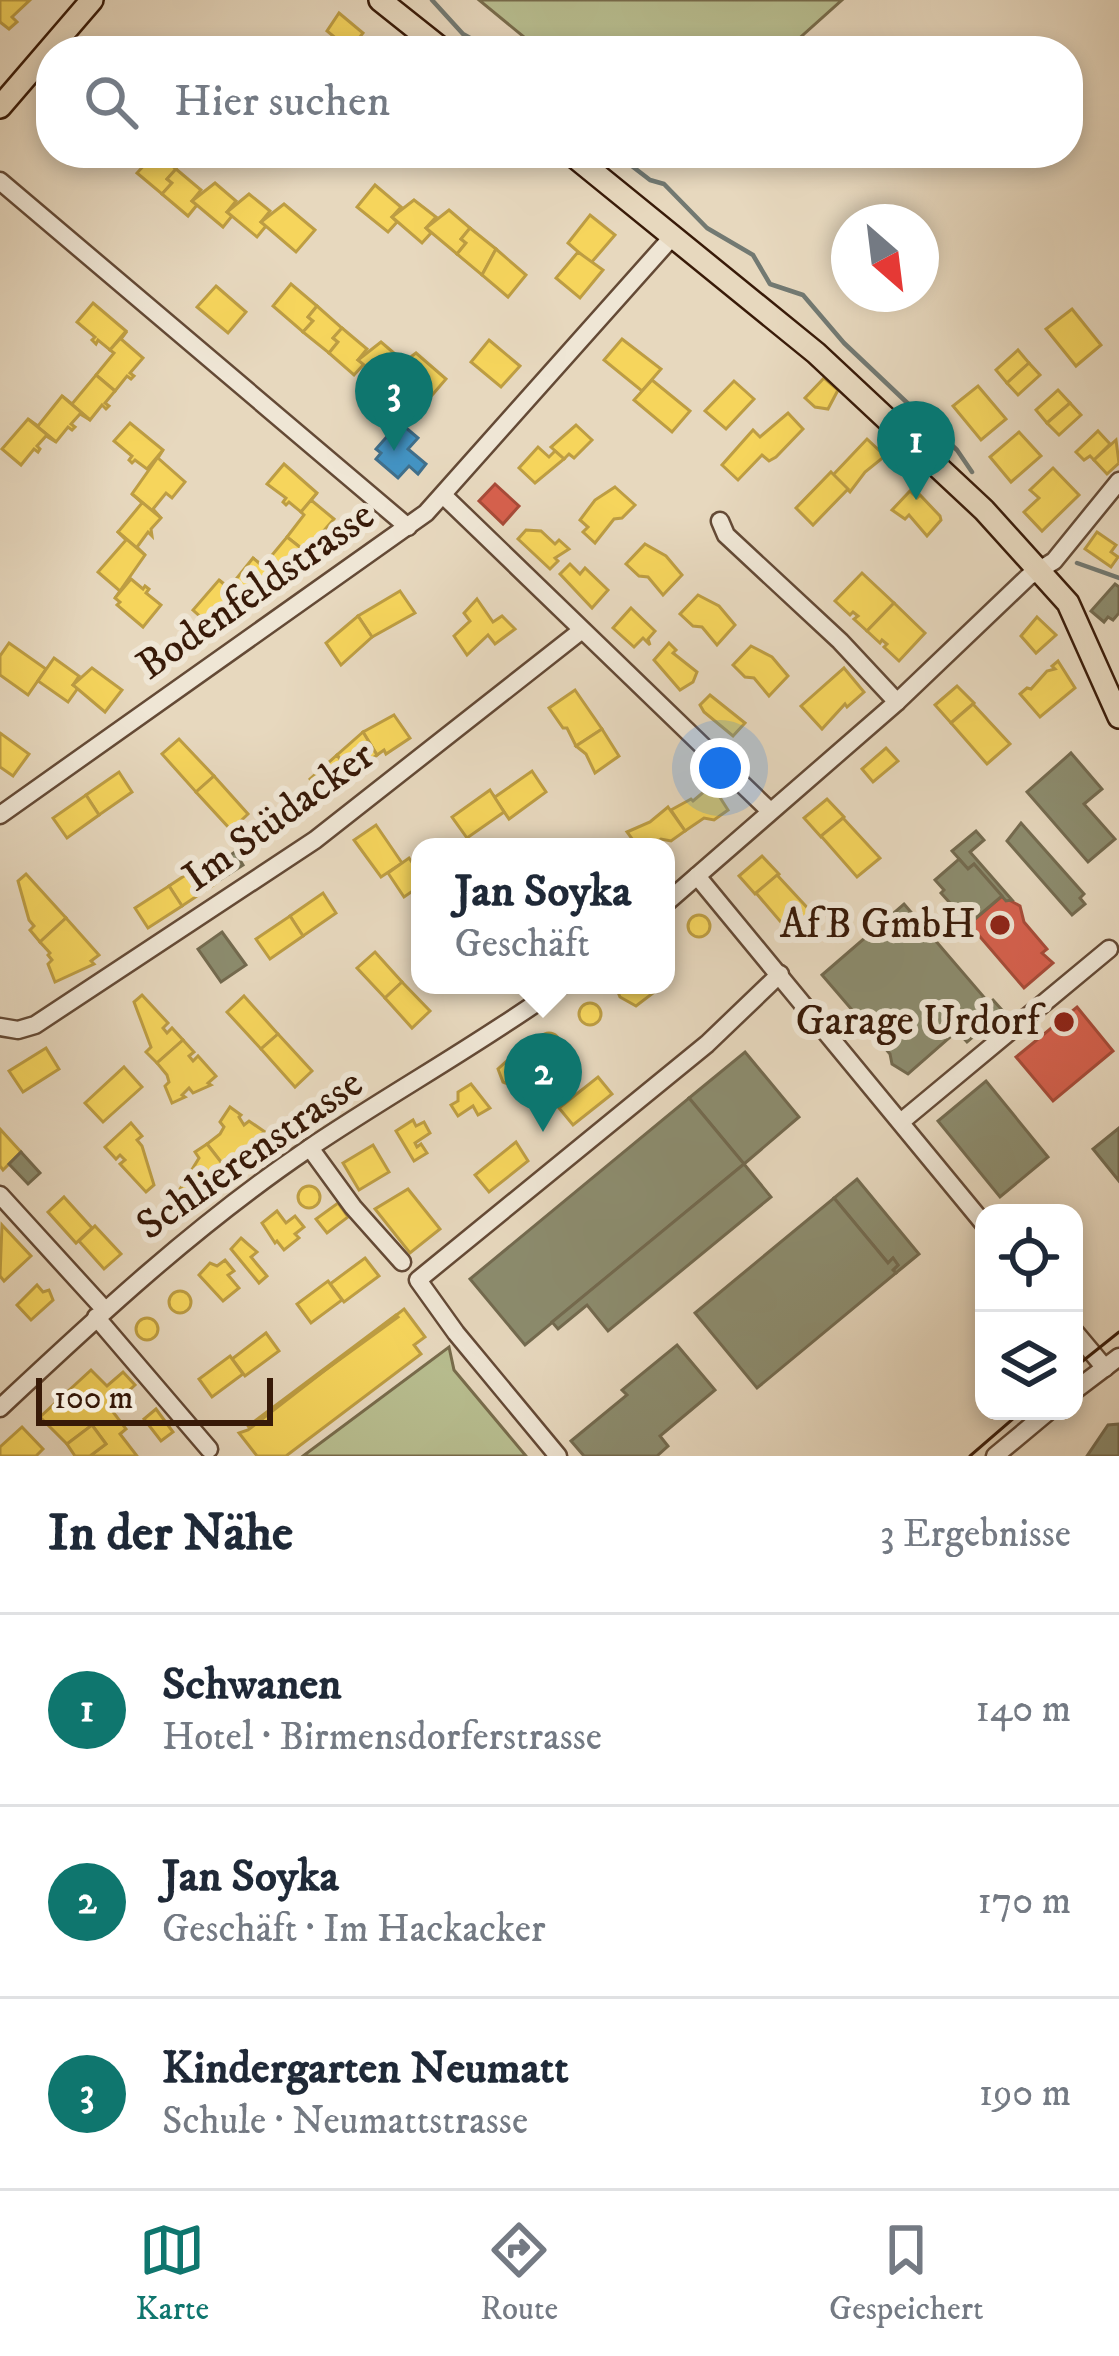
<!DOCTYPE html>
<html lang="de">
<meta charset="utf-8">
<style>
:root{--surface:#fff;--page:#f6f6f7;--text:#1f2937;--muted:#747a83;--line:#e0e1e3;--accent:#0f766e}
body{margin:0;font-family:"IM FELL DW Pica",serif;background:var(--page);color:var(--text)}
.controls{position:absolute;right:36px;bottom:36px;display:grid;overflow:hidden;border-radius:24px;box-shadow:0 6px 18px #0003}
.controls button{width:108px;height:108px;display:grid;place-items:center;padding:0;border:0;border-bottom:3px solid var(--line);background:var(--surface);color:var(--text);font:60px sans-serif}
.compass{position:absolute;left:831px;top:204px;width:108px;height:108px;border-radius:50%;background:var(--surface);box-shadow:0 6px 18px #0003;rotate:152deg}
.scale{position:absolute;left:36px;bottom:30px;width:237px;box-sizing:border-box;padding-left:12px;border:6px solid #381a08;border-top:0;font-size:33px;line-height:42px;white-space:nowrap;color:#381a08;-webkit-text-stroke:9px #efe6d5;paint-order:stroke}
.you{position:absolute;left:720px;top:768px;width:42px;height:42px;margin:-30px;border:9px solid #fff;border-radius:50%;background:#1a73e8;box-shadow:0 0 0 18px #1a73e833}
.badge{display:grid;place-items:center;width:78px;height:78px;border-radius:50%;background:var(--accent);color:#fff;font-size:39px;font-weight:700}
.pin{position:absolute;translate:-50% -99px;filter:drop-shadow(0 3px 6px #0008)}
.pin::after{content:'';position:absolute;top:63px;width:42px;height:36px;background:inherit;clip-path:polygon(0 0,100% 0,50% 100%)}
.popup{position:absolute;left:411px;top:838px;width:264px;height:156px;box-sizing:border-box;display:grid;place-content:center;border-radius:24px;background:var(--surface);filter:drop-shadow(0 3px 9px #0005);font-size:39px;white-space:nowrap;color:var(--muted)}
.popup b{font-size:45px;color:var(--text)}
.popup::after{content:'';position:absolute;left:50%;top:100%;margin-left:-24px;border:24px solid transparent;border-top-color:var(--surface)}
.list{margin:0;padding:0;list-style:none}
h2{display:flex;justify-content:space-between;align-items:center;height:156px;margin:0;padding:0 48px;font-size:51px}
h2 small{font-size:39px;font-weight:400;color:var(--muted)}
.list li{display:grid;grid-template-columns:78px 1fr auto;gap:36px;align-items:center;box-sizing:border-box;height:192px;padding:0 48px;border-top:3px solid var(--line)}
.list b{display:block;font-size:45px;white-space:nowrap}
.list p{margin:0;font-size:39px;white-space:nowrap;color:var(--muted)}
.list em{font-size:39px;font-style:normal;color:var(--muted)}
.icon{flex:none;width:66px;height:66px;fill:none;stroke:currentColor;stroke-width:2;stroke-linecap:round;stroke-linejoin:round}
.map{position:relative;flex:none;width:1119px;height:1456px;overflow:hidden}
.search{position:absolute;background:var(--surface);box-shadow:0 6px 18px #0003;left:36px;right:36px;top:36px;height:132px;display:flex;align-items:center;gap:30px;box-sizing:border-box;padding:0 42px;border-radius:48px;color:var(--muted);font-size:45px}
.sheet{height:732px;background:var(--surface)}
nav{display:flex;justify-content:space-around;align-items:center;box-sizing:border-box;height:168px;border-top:3px solid var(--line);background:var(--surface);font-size:33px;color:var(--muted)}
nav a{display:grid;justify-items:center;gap:6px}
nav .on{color:var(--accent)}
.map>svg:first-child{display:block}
.green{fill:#b8be90;stroke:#786c4c;stroke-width:3}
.homes{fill:#f6d55c;stroke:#bd9d43;stroke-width:3}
.shops{fill:#d6604d;stroke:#a74b38;stroke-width:3}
.schools{fill:#4393c3;stroke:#406f8b;stroke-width:3}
.industry{fill:#8c8c6e;stroke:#736a4f;stroke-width:3}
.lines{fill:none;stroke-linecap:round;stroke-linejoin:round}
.stream{stroke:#727972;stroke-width:4.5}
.minor-casing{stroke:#644a36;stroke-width:21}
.major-casing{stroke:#381a08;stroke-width:26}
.minor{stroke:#efe6d5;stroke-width:16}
.major{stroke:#e7d8be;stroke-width:21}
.tram{stroke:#381a08;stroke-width:3}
.poi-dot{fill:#8f2418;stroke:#efe6d5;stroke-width:4.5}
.labels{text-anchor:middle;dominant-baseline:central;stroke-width:12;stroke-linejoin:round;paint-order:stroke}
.street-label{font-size:42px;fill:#381a08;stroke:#efe6d5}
.poi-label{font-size:42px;fill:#381a08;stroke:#efe6d5;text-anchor:end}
</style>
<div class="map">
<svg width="1119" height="1456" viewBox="0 0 1119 1456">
<rect width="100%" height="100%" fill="#e7d8be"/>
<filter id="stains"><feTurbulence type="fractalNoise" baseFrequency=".00167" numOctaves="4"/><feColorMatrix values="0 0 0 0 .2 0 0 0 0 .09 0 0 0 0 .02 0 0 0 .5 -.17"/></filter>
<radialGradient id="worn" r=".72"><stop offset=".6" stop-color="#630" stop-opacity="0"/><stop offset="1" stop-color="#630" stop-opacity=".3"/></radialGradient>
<g class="green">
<polygon points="479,0 842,0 785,51 541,51"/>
<polygon points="449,1347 454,1370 526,1456 303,1456"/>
</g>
<g class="homes">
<polygon points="0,0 30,0 12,17 17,22 9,29 0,22"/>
<polygon points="339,13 363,33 350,50 327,31"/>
<polygon points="146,153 157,153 176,169 167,179 172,183 162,194 137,173 147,162 142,158"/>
<polygon points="176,169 201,190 192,201 197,205 188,216 162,194 172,183 167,179"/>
<polygon points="215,183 236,201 227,212 232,216 223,227 192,201"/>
<polygon points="375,185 401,207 392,217 397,222 388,232 357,207"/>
<polygon points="249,194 270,211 261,222 266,226 257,237 227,212"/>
<polygon points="414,200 436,217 426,228 431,233 422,243 392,217"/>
<polygon points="284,204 315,230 296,252 261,222"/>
<polygon points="449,210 470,228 461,239 466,243 457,254 426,228"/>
<polygon points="590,215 615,235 591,263 568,243"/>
<polygon points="470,228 496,249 482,275 457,254 466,243 461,239"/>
<polygon points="496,249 526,275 508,297 482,275"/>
<polygon points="578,252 603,270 580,298 556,278"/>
<polygon points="291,284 317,306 308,317 313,321 303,332 273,306"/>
<polygon points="216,286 246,312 228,333 197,307"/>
<polygon points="93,303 126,331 110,350 98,340 96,344 92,340 95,337 77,322"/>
<polygon points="317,306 342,328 333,338 338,342 329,353 303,332 313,321 308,317"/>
<polygon points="1072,309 1101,345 1076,366 1046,329"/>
<polygon points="342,328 367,349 358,360 364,364 354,375 329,353 338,342 333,338"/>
<polygon points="127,331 121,339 143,358 130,373 134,376 131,379 127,376 115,391 96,375 114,353 110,350"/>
<polygon points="622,339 661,369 642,391 604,360"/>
<polygon points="489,340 520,366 501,387 471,362"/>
<polygon points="381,342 402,360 393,370 398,375 389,386 358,360"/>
<polygon points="1018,350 1029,363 1007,383 996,370"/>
<polygon points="416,353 446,379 428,400 393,370"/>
<polygon points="1029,363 1040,375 1018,395 1007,383"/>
<polygon points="96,375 115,391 105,403 109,406 106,409 102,405 90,420 62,396 72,404"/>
<polygon points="824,378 838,390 828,409 815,407 805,398"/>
<polygon points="652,380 690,411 672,432 634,400"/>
<polygon points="734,381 754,399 726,429 705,411"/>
<polygon points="978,386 1006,419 981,440 953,406"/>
<polygon points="1058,390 1070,403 1047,423 1036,410"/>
<polygon points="62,396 90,420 80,414 71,424 75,427 72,430 68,427 56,442 28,419 38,426"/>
<polygon points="1070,403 1081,415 1059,435 1047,423"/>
<polygon points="788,413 803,429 776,457 769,461 762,455 738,480 722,465 753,430 760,437"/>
<polygon points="28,419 56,442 46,436 37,446 40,449 38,452 34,449 21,465 2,449"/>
<polygon points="130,423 163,450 147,469 135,460 132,463 129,460 132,456 114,441"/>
<polygon points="576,425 592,440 574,458 569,454 564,459 551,447"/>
<polygon points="1098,431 1110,444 1094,460 1090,456 1084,460 1076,452"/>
<polygon points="1019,432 1041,456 1011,482 990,457"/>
<polygon points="867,439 885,456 865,472 850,492 833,475"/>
<polygon points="1116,440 1119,463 1107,474 1094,460"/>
<polygon points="538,447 549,457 555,451 564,459 535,483 519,468"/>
<polygon points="163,450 158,458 185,482 172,498 166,493 153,509 161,518 132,494"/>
<polygon points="284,464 317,493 301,512 289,502 286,505 283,502 286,498 267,484"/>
<polygon points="1053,468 1079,495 1042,531 1024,512 1039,498 1030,490"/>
<polygon points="831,472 848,489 813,525 796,508"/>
<polygon points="615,487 635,505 622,518 614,519 595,543 583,532 588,527 580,520 595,500"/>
<polygon points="910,491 917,498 920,495 940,516 941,520 927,536 909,515 905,519 892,510"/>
<polygon points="317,493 311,500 334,519 321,534 324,537 322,540 318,537 306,552 287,537 304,515 301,512"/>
<polygon points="132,494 161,518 151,529 152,536 148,532 137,547 145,555 118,532 142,503"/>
<polygon points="526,530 541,531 555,544 559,540 569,549 555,558 558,561 550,569 518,539"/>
<polygon points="117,531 145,555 115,598 120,591 98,572 126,540"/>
<polygon points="1097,532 1116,545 1111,552 1118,557 1111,567 1085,549"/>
<polygon points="287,537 306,552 296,564 299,567 296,570 293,567 281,582 253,558 263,566"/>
<polygon points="645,544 666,556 682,575 663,595 648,577 639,576 626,564"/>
<polygon points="253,558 281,582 271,575 262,586 265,589 262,592 259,589 247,604 219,580 229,588"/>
<polygon points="570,564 580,574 585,568 608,590 592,608 560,574"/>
<polygon points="862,573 894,603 867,631 854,619 858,616 853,612 850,615 835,601"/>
<polygon points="131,579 143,589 145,586 149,589 146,593 161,605 143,627 117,605 120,602 115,598"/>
<polygon points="219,580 247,604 237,597 228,608 231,611 228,614 224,611 212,627 193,610"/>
<polygon points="400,591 415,613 372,637 358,616"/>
<polygon points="698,595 719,606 735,625 717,645 702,627 693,626 680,614"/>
<polygon points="477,599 493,622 502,616 515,629 495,644 488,635 467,655 454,636 470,621 464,613"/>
<polygon points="894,603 925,633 899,661 884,647 887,644 882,640 880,643 867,631"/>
<polygon points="631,608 655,631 648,639 650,645 643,638 634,647 613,628"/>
<polygon points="358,616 372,637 341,665 326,643"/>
<polygon points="1037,617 1056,635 1036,653 1021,636"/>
<polygon points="9,643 46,669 28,695 0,675 0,656"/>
<polygon points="669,643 676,650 673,653 697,672 693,682 680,690 654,660"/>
<polygon points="751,646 772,657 788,676 769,696 754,678 745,677 733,665"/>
<polygon points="54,658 79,676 73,685 78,688 68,702 38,681"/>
<polygon points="1058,661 1075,688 1040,717 1020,694 1027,688 1031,689 1047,671 1055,669 1052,666"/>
<polygon points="92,668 122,690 105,712 73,685"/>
<polygon points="844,668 864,692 847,707 845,704 822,729 801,706"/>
<polygon points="957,686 974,703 951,723 935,705"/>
<polygon points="575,690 602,729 576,746 567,728 563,728 549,708"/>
<polygon points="710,695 745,723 733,736 704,712 700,705"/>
<polygon points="973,704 1010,744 987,764 951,723"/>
<polygon points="394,715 410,738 386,754 384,750 377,755 363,732"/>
<polygon points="602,729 619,756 595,773 586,754 576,746"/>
<polygon points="363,732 377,755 370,760 373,764 353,777 337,755"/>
<polygon points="0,733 29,754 13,776 0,767"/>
<polygon points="179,739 214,776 196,792 162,754"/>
<polygon points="886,748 898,761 873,782 862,769"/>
<polygon points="337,755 353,777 347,782 349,785 325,801 310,779"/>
<polygon points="532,771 546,792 509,819 492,794 495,797"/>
<polygon points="119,772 132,792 99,815 86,795"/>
<polygon points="214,776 248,814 231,830 196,792"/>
<polygon points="712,785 728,810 714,820 704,818 685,831 671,810 691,799 693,801"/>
<polygon points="490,790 504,812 467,838 452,817"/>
<polygon points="86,795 99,815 67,838 53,818"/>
<polygon points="827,799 844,817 821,837 804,818"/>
<polygon points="668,807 685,831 671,841 661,839 650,847 638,847 627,832 650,822"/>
<polygon points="843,818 880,858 857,877 821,836"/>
<polygon points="376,825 402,863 381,877 354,840"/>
<polygon points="762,856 779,874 755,894 739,876"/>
<polygon points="409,858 420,874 420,886 404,897 388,873"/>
<polygon points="202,864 215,884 182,906 169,886"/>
<polygon points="26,874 66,918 40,942 30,930 34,926 29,920 18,881"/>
<polygon points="777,875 814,915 792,935 756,893"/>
<polygon points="169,886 182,906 148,928 135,908"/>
<polygon points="323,893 336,913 303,936 290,916"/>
<circle cx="699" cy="926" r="11"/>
<polygon points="290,916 303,936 270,959 256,939"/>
<polygon points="66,918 99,955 91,961 94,964 55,982 48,964 52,960 48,955 50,953 40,942"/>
<polygon points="375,952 402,982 385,998 357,968"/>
<polygon points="402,982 430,1011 412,1028 385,998"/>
<polygon points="615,985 653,985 657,990 636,1006 620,997"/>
<polygon points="142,995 168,1023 163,1028 167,1033 172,1028 183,1040 157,1063 146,1052 151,1047 134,1002"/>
<polygon points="244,996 278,1034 261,1049 227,1012"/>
<circle cx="590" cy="1014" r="11"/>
<circle cx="549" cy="1044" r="11"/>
<polygon points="278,1034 312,1071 295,1087 261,1049"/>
<polygon points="183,1040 194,1052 189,1056 193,1061 198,1056 216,1076 208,1083 211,1085 193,1093 189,1088 182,1095 185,1097 172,1103 165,1086 169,1082 167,1075 157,1063"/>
<polygon points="46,1048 59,1069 23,1092 9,1071"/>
<polygon points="511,1057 523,1073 508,1084 503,1082 498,1069"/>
<polygon points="124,1067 142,1087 103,1122 85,1103"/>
<polygon points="598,1077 612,1094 573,1125 559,1108"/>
<polygon points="471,1084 490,1108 478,1115 473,1106 458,1116 451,1105 458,1101 458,1092"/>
<polygon points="230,1107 241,1115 239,1117 244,1125 249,1121 265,1132 262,1134 268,1142 246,1158 243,1153 238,1156 241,1161 228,1171 207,1144 220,1134 224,1127 220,1122"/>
<polygon points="413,1120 416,1126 424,1122 430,1133 415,1143 417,1147 421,1144 427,1153 414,1161 396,1131"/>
<polygon points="131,1123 142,1136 137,1140 142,1146 154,1185 146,1192 120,1164 125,1160 120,1155 116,1159 105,1147"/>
<polygon points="0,1129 21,1152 3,1170 0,1166"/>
<polygon points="516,1142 528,1161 489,1192 475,1175"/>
<polygon points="207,1144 228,1171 216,1180 212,1175 207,1179 211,1184 180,1207 174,1199 199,1158 195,1152"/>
<polygon points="373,1145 389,1172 359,1190 343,1163"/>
<circle cx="309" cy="1197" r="11"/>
<polygon points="408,1189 440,1229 410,1253 375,1209"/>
<polygon points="64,1197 92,1228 76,1243 48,1212"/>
<polygon points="338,1203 348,1217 327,1233 316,1219"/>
<polygon points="277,1211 286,1223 295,1216 304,1227 295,1234 299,1238 284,1250 277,1241 275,1243 262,1223"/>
<polygon points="2,1225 31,1256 4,1281 0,1276"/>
<polygon points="95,1226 121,1254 104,1269 79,1241"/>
<polygon points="241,1238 257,1252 251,1257 267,1276 259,1283 231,1249"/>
<polygon points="365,1258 379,1276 344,1302 330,1284"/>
<polygon points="225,1260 234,1271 228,1275 239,1288 223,1301 199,1275 210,1263 217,1266"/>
<polygon points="328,1281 342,1300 311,1323 297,1304"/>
<polygon points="37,1285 43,1292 49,1290 53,1300 31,1320 17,1305"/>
<circle cx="180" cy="1302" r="11"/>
<polygon points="404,1309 425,1337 414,1345 421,1354 286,1456 257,1456 239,1433 248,1430"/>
<polygon points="396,1315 398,1317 247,1427"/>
<circle cx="147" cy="1329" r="11"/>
<polygon points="266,1333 279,1351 245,1376 232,1359"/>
<polygon points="230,1356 243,1374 212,1397 199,1379"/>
<polygon points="91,1370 107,1386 123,1372 135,1385 110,1408 126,1429 120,1434 137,1456 90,1456 106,1444 92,1425 67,1444 40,1417"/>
<polygon points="156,1409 173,1432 161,1441 144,1419"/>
<polygon points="92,1425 106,1444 90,1456 75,1456 67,1444"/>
<polygon points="22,1427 43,1449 36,1456 0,1456 0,1447"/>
</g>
<g class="shops">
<polygon points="495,484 519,506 503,524 479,501"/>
<polygon points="1002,896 1020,906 1024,922 1047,949 1042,953 1053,963 1024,988 969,924"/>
<polygon points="1077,1007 1113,1051 1053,1101 1016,1057"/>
</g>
<polygon class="schools" points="405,427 418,438 408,449 426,464 418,474 409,466 398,478 376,459 381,453 376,449 390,433 396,438"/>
<g class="industry">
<polygon points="1115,584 1119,587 1119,613 1113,620 1108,617 1104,622 1091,611"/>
<polygon points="1071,753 1102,789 1084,804 1115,839 1088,862 1027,792"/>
<polygon points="1021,823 1084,894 1080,898 1085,904 1072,915 1007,841"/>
<polygon points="976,831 984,840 970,852 1012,900 1006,901 974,864 968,869 952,851"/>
<polygon points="235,852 243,865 215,883 207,870"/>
<polygon points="959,859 968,869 974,864 1002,896 969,924 941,893 944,890 935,880"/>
<polygon points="904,904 989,1003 908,1074 892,1064 890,1054 822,975"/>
<polygon points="222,932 246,965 221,982 198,949"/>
<polygon points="993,1000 1003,1011 967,1042 957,1031"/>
<polygon points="745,1052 799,1117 744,1164 689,1098"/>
<polygon points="986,1081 1048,1157 1000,1197 938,1121"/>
<polygon points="689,1098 744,1164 525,1345 470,1279"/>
<polygon points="1119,1128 1119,1181 1093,1149"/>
<polygon points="21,1152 40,1173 28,1184 9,1164"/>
<polygon points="744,1164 771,1197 608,1331 587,1305 558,1329 552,1322"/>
<polygon points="857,1179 919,1254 896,1273 893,1270 898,1265 893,1258 888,1263 834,1198"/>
<polygon points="834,1198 888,1263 893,1258 898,1265 893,1270 896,1273 757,1388 695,1313"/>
<polygon points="677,1345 715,1390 660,1436 668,1446 657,1456 584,1456 571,1441 627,1395 622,1390"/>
<polygon points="1119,1424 1119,1456 1087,1456 1108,1425"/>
</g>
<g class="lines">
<g class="stream">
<polyline points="432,0 463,34 493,51"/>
<polyline points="615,153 650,180 664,184 707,228 753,255 770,284 803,295 844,343 957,450 972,472"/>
<polyline points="1077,563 1119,578"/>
</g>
<defs>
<g id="minor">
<polyline points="0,181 408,527"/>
<polyline points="443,495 770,811"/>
<polyline points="720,521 726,535 840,641 897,702"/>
<polyline points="0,815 426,513 673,236"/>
<polyline points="697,876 984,1224"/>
<polyline points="666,903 897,702 1028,577 1054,561 1119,481"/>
<polyline points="0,1027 18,1030 35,1025 315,840 582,630"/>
<polyline points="902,1121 1109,949"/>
<polyline points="310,1148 353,1207 402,1262"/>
<polyline points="0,1195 105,1310"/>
<polyline points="96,1317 209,1449"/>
<polyline points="1074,1331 1105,1368"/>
<polyline points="1074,1391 1119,1357"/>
<path d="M 0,1408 C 98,1316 196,1225 308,1149 C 391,1093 480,1044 562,985"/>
<polyline points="558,1456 456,1333 418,1280 707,1044 780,974"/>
<polyline points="995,1456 1049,1411"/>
</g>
<g id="major">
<polyline points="380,0 444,51"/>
<polyline points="0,107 92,0"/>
<polyline points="570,153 816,353 984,510 1068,603 1119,717"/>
</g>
</defs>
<use href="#minor" class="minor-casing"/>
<use href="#major" class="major-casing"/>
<use href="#minor" class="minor"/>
<use href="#major" class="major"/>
<g class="tram">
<polyline points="1074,1368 1119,1332"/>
<polyline points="970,1456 1022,1411"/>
</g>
</g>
<g class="poi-dot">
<circle cx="1000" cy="925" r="12"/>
<circle cx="1064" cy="1022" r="12"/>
</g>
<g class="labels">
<g class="street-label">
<text transform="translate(256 591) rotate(-35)">Bodenfeldstrasse</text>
<text transform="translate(279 817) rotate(-36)">Im Stüdacker</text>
<text transform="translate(250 1155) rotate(-35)">Schlierenstrasse</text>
</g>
<g class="poi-label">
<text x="976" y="925">AfB GmbH</text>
<text x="1040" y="1022">Garage Urdorf</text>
</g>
</g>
<rect width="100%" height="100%" filter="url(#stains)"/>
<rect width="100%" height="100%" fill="url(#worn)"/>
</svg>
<div class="controls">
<button><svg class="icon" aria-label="locate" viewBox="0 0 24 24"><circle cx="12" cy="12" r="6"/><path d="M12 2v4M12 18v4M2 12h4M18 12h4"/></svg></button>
<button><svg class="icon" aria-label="layers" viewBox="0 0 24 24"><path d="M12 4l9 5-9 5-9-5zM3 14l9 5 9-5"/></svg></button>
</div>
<svg class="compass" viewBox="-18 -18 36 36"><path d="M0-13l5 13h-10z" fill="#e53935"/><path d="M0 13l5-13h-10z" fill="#747a83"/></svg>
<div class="scale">100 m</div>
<div class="you"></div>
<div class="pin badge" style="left:916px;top:500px">1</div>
<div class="pin badge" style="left:543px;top:1132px">2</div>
<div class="popup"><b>Jan Soyka</b>Geschäft</div>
<div class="pin badge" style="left:394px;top:451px">3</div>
<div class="search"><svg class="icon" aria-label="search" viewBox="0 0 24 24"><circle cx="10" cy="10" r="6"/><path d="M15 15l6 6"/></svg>Hier suchen</div>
</div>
<section class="sheet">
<h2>In der Nähe<small>3 Ergebnisse</small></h2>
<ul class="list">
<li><span class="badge">1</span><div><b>Schwanen</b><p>Hotel · Birmensdorferstrasse</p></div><em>140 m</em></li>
<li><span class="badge">2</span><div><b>Jan Soyka</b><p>Geschäft · Im Hackacker</p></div><em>170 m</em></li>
<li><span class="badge">3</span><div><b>Kindergarten Neumatt</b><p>Schule · Neumattstrasse</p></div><em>190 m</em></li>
</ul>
</section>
<nav>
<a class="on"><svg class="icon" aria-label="map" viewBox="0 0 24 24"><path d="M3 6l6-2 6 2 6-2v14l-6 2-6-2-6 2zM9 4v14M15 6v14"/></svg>Karte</a>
<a><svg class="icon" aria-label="directions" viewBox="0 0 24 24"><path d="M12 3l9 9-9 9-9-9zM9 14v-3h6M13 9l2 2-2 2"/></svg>Route</a>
<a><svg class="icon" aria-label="saved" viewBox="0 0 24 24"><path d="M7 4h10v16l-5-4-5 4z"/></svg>Gespeichert</a>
</nav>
